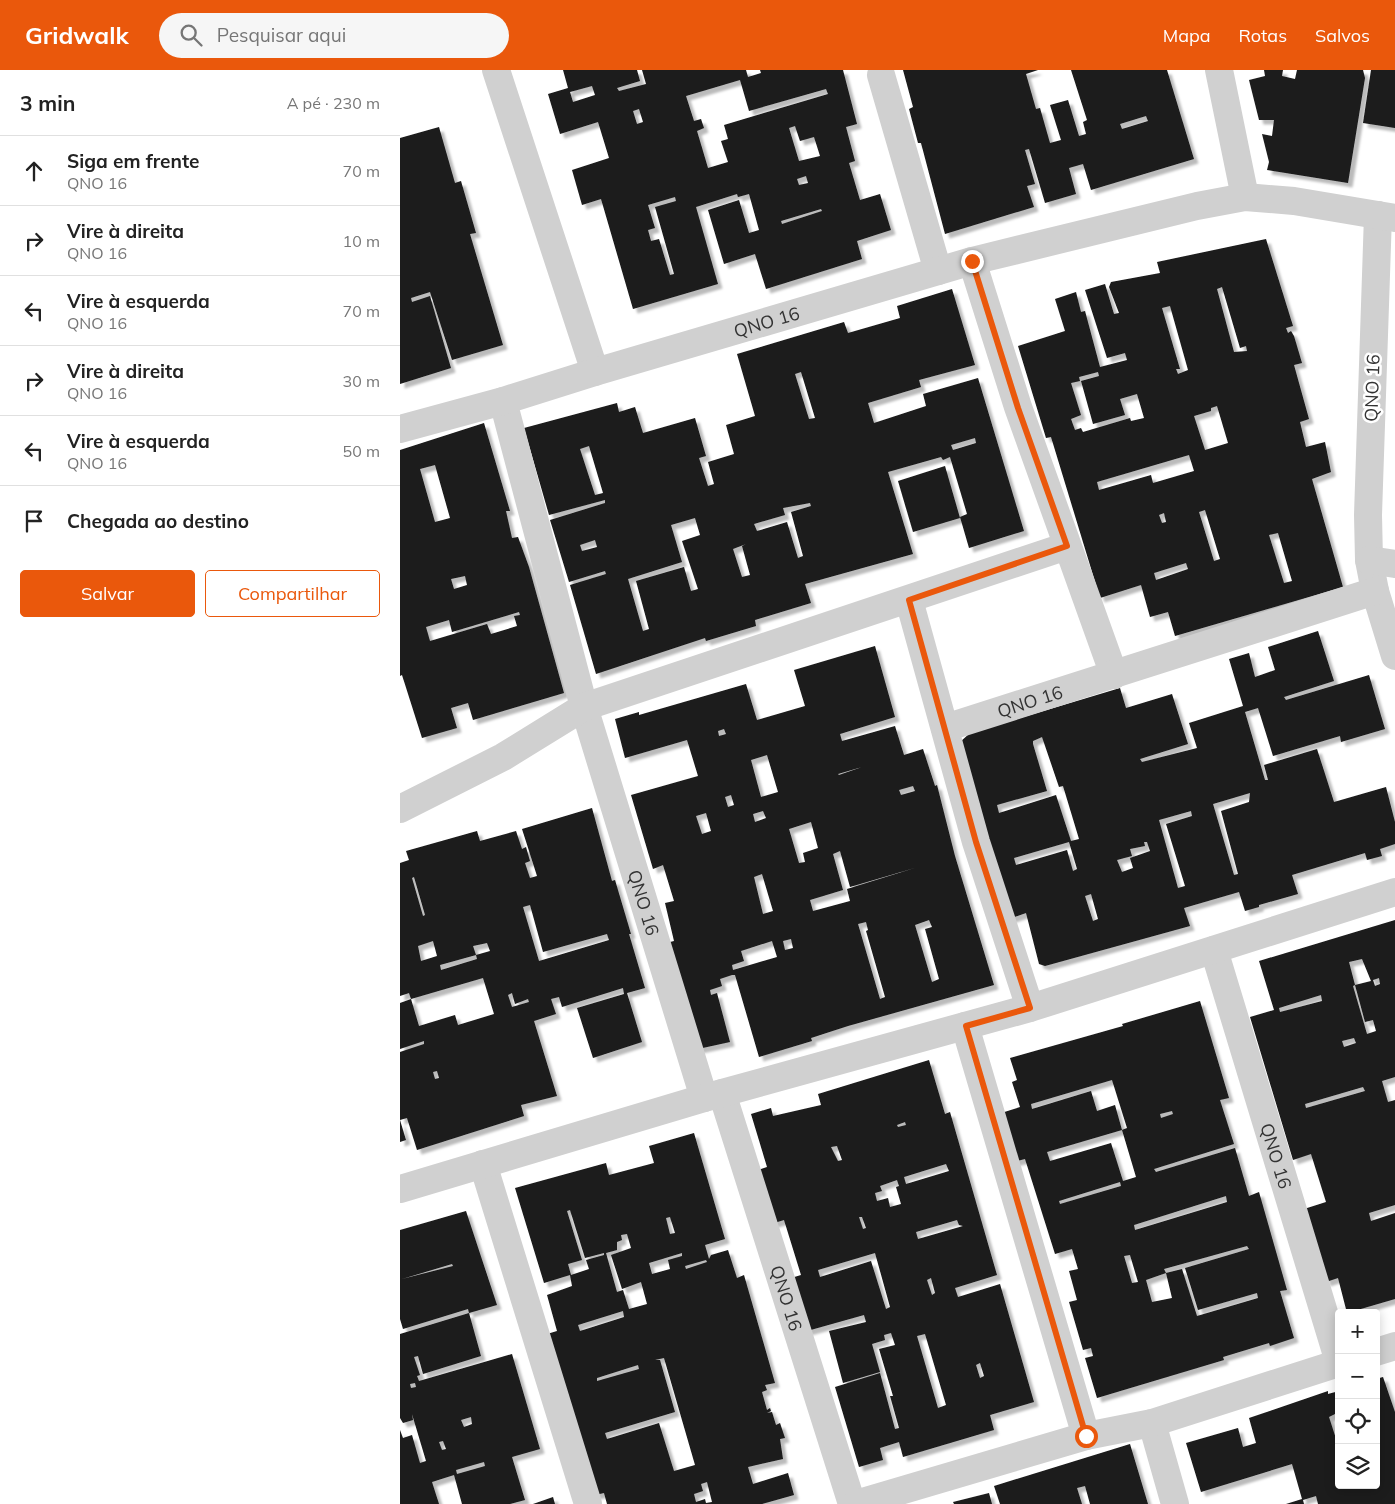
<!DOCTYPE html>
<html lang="pt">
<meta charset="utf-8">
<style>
:root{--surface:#fff;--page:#f6f6f6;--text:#222;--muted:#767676;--line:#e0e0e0;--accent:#ea580c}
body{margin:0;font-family:Mulish,sans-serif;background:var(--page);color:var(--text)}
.controls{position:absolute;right:15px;bottom:15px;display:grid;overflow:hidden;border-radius:5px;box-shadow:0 2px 12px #0003}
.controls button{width:45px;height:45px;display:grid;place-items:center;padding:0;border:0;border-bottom:1px solid var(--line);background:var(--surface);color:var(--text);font:25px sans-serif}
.stop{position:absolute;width:15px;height:15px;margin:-11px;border:4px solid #ea580c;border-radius:50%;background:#fff}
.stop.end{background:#ea580c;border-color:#fff;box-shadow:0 1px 5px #0008}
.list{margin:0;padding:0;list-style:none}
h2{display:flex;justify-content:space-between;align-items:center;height:65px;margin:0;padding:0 20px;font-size:21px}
h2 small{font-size:16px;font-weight:400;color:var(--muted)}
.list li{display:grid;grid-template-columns:32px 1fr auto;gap:15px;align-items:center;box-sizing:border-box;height:70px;padding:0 20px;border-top:1px solid var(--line)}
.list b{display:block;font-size:19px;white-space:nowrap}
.list p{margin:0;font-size:16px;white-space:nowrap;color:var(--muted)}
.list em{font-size:16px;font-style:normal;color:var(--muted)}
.actions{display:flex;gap:10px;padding:15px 20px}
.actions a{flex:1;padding:11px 0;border:1px solid var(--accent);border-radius:5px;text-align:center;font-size:18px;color:var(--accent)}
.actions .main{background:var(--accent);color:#fff}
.icon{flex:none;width:28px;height:28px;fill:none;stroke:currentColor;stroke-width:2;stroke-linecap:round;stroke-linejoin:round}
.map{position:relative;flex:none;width:995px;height:1434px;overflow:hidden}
header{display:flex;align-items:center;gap:30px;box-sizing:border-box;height:70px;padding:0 25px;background:var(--accent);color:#fff}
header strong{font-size:24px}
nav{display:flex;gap:28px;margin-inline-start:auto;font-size:18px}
.search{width:350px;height:45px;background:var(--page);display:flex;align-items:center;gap:12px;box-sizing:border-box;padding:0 18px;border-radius:28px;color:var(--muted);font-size:19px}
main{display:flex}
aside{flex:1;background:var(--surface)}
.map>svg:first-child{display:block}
.building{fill:#1a1a1a;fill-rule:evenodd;filter:url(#shadow)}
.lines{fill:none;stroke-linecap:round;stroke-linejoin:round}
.minor{stroke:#d0d0d0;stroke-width:28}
.route{stroke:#ea580c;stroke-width:6}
.labels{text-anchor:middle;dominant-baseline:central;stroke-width:5;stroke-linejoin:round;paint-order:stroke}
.street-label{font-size:18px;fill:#333;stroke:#fff}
</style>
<header>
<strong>Gridwalk</strong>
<div class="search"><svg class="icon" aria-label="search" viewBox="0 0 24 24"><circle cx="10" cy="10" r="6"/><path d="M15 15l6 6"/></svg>Pesquisar aqui</div>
<nav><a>Mapa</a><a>Rotas</a><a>Salvos</a></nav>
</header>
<main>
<aside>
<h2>3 min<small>A pé · 230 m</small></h2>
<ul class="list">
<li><svg class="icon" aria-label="ahead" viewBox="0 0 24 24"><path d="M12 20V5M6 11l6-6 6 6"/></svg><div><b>Siga em frente</b><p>QNO 16</p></div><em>70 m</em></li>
<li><svg class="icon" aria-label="right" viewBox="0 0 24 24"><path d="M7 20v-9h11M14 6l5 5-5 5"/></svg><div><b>Vire à direita</b><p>QNO 16</p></div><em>10 m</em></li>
<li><svg class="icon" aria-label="left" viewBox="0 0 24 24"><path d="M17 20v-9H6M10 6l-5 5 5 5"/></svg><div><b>Vire à esquerda</b><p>QNO 16</p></div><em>70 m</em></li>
<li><svg class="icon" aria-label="right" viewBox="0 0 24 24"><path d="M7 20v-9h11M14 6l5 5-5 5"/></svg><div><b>Vire à direita</b><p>QNO 16</p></div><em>30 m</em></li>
<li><svg class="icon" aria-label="left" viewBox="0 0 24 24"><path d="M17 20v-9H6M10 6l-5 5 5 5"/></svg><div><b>Vire à esquerda</b><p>QNO 16</p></div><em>50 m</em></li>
<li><svg class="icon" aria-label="arrive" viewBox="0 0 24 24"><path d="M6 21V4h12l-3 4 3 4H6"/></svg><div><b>Chegada ao destino</b></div></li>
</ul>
<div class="actions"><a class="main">Salvar</a><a>Compartilhar</a></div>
</aside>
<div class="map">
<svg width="995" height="1434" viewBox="0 0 995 1434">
<defs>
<filter id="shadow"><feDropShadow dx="4.5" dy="4.5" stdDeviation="1" flood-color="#0004"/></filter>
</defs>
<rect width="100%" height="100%" fill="#fff"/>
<g class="building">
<path d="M 163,0 L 237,0 L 240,11 L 217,18 L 219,21 L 246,14 L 242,0 L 346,0 L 348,7 L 361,3 L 360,0 L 443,0 L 457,54 L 446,57 L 455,91 L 449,93 L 460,130 L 480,124 L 491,160 L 457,171 L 462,189 L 366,219 L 355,184 L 324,194 L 308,140 L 339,130 L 349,163 L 359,160 L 349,124 L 338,127 L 337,124 L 296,137 L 318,214 L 233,239 L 201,129 L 182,135 L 172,100 L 209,88 L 198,52 L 160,64 L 148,24 L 168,18 ZM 340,10 L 349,41 L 426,19 L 428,24 L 324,55 L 328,69 L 321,71 L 328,92 L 308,98 L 297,61 L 304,58 L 301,49 L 294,51 L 286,26 ZM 192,16 L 195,25 L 173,32 L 170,22 ZM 239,39 L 243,52 L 237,54 L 233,41 ZM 395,56 L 400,71 L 414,67 L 420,86 L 399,91 L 389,58 ZM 406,106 L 408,113 L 399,115 L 397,109 ZM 275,127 L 276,131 L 255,137 L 274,204 L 270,205 L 259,169 L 251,171 L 248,160 L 255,158 L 248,135 ZM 421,139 L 422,141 L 382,154 L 381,151 Z"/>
<path d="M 503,0 L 638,0 L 626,4 L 636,39 L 640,38 L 650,73 L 661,70 L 650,35 L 668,30 L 679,66 L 686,64 L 683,52 L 687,50 L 671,0 L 767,0 L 794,89 L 691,120 L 683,94 L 669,98 L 676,124 L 645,133 L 629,79 L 625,80 L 635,114 L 627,116 L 634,137 L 545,164 L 521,73 L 518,73 L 509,39 L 513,37 ZM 746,46 L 748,51 L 722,59 L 720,54 Z"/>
<polygon points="864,0 883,0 882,6 895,9 897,0 963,0 965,8 948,113 867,100 869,92 862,64 872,66 874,50 859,50 849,10 865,6"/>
<polygon points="971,0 995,0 995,58 963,53"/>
<polygon points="39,57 55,113 61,111 76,163 70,164 103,275 52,290 30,222 11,228 12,232 30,226 51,298 0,314 0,68"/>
<path d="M 866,169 L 893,256 L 886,258 L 888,263 L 891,261 L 894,266 L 902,293 L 894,295 L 909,349 L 900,352 L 906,377 L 925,372 L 931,402 L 912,409 L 943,517 L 775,566 L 768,542 L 750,547 L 741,515 L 700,528 L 651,367 L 646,368 L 618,276 L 665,261 L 655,229 L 676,222 L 681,242 L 685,241 L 700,297 L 727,290 L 725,283 L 707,288 L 685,220 L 705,214 L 714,244 L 719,243 L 709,217 L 711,212 L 760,203 L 757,192 ZM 822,217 L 840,278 L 846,276 L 847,281 L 834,282 L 817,219 ZM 770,236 L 788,300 L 778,304 L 776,299 L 780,299 L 762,238 ZM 698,302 L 699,306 L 681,311 L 693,354 L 725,345 L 720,329 L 737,324 L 744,348 L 731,351 L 730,348 L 683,362 L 681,358 L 675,360 L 671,349 L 681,345 L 671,313 L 680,311 L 679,307 ZM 817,336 L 828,373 L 805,380 L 794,346 L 811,341 L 811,338 ZM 789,385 L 794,401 L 753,413 L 751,405 L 699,420 L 697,412 ZM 805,440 L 820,489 L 814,491 L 799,442 ZM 764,443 L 766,452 L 762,453 L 759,445 ZM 878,463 L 892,511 L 884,513 L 869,465 ZM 786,493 L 788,499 L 756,510 L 754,503 Z"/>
<path d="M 552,219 L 575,295 L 519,310 L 521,317 L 468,333 L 474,353 L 526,336 L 523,324 L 578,308 L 624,461 L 569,478 L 560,447 L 567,444 L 550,387 L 543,390 L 541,387 L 488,402 L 513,484 L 405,514 L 411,533 L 355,550 L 356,556 L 306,571 L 305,568 L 196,604 L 170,515 L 206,504 L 205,501 L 169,512 L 150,450 L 205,433 L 205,430 L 149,445 L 124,358 L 217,333 L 219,342 L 235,337 L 243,363 L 295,348 L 306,386 L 299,388 L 308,416 L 314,414 L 308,392 L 334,384 L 326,355 L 355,346 L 337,284 L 444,252 L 448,263 L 500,248 L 497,236 ZM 401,302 L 415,348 L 409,349 L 395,304 ZM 575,368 L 576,373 L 553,380 L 551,375 ZM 189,376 L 203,423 L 195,425 L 180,379 ZM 410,433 L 411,436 L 391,442 L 403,486 L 398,488 L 387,452 L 357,461 L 354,454 L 385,445 L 383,438 ZM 295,448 L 300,465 L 282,471 L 298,519 L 291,521 L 284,497 L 236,511 L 249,559 L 243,561 L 228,509 L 282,492 L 271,455 ZM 195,470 L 197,477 L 182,481 L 180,475 ZM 346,474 L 342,476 L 350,505 L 342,507 L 333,479 Z"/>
<path d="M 84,353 L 110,441 L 106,441 L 112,468 L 118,467 L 129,497 L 164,623 L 73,650 L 68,633 L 51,638 L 57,658 L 22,668 L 2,605 L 0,606 L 0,380 ZM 35,395 L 50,448 L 35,452 L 20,399 ZM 65,506 L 67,515 L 54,519 L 51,509 ZM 119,542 L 120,545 L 114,546 L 117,556 L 91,564 L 87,554 L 30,571 L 26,557 L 49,550 L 52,562 Z"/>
<polygon points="545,396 560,448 513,462 498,411"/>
<path d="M 918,561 L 934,611 L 884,627 L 886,630 L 969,605 L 985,659 L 941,672 L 940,666 L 873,686 L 858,638 L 845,642 L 865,710 L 868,710 L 864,695 L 917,679 L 934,732 L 986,717 L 995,752 L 995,774 L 980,779 L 982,786 L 967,790 L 965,783 L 892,805 L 898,824 L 859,835 L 859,837 L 845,841 L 839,822 L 784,838 L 790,856 L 645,896 L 639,894 L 626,843 L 609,849 L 559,673 L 570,663 L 720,618 L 726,638 L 772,624 L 788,674 L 740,689 L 742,692 L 797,678 L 789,653 L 843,636 L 829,589 L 849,583 L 855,607 L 875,600 L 868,577 ZM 642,667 L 659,717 L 663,716 L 679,769 L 671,771 L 656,725 L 599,743 L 597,735 L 647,721 L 633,674 L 633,671 ZM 850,723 L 849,732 L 821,741 L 838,804 L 834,805 L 813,734 ZM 791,741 L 792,746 L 766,754 L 785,816 L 778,818 L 759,750 ZM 669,772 L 677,799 L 673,801 L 667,780 L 616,795 L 614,788 ZM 744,772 L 747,772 L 750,781 L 730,788 L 733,798 L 722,802 L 717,790 L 732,786 L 730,779 L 745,776 ZM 691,824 L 698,849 L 693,851 L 685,826 Z"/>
<path d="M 475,576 L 495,647 L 440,664 L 442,671 L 495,656 L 504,685 L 523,679 L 535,716 L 537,715 L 555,786 L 594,915 L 448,956 L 411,968 L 412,971 L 359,987 L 335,905 L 332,905 L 320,909 L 322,916 L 310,920 L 311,925 L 317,923 L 330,972 L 298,979 L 270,872 L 274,871 L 265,833 L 274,831 L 263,795 L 253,799 L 231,725 L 298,706 L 287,670 L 225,688 L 215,649 L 239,642 L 239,645 L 346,614 L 357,650 L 405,636 L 394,600 ZM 324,659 L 326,664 L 319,666 L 318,661 ZM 367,685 L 378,722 L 361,727 L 351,690 ZM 462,697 L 439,705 L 438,704 ZM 513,716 L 515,721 L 501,725 L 499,720 ZM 331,725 L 334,735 L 328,737 L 325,727 ZM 363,741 L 366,748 L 355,752 L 353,744 ZM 306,743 L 311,761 L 302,764 L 296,746 ZM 411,752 L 418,778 L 403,783 L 405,792 L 399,793 L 389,759 ZM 440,781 L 450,817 L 518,797 L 447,819 L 450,831 L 413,841 L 410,830 L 443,820 L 433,784 ZM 362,804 L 373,841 L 363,844 L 354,807 ZM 529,850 L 532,857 L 525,859 L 539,909 L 532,912 L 515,855 ZM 466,852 L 468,860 L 466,861 L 485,927 L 480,929 L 458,854 ZM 391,869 L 393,878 L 385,880 L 383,871 ZM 372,871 L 377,887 L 333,900 L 332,895 L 344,891 L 341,881 Z"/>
<path d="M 192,738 L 212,811 L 215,810 L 231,864 L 229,864 L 245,918 L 227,923 L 242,972 L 193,988 L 177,938 L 224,924 L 223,918 L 162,937 L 159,927 L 151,929 L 156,944 L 134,951 L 157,1026 L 121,1035 L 124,1046 L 17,1080 L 7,1048 L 0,1050 L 0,982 L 24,974 L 24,971 L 0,979 L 0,933 L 11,929 L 19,956 L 55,945 L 58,955 L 94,944 L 83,908 L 11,929 L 9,923 L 0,926 L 0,793 L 9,790 L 6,781 L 77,761 L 80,771 L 116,761 L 122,779 L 126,777 L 130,791 L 125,793 L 130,808 L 137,806 L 122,759 ZM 14,807 L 25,845 L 23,846 L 12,808 ZM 130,835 L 143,882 L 207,864 L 209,870 L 139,891 L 123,837 ZM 33,871 L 37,886 L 21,891 L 18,876 ZM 87,873 L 90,881 L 76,885 L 77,889 L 41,900 L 40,895 L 76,885 L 73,876 ZM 112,923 L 115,934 L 128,929 L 129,932 L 112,937 L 108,925 ZM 37,1001 L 39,1008 L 35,1009 L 33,1002 Z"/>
<path d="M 995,850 L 995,1007 L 982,1011 L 988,1032 L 995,1030 L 995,1135 L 969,1143 L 971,1151 L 995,1143 L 995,1229 L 947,1243 L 938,1208 L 926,1212 L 904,1139 L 926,1132 L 911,1084 L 893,1090 L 850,947 L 874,940 L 859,891 ZM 962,889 L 971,911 L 955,915 L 965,952 L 973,950 L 976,961 L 967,964 L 953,916 L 955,915 L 949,892 ZM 979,908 L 980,914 L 975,916 L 973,910 ZM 921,925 L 922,931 L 880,942 L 879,938 ZM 954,968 L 956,973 L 944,977 L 942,971 ZM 963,1017 L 965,1021 L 906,1038 L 905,1034 Z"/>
<path d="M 800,931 L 829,1028 L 820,1030 L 834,1074 L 754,1099 L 756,1102 L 835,1078 L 849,1126 L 859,1122 L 887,1220 L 880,1221 L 894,1268 L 870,1276 L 869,1273 L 823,1287 L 824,1290 L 697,1328 L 685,1288 L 693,1286 L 691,1278 L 683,1280 L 669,1232 L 677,1230 L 669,1201 L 678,1199 L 672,1179 L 655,1184 L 625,1089 L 613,1092 L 598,1044 L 620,1037 L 612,1012 L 617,1010 L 610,988 L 723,956 L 722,954 ZM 712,1010 L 727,1058 L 722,1060 L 736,1107 L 723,1111 L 711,1073 L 650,1091 L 647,1082 L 722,1060 L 715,1035 L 697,1041 L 691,1021 L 632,1039 L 631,1034 ZM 772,1041 L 773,1044 L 761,1048 L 760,1044 ZM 720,1112 L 721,1116 L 660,1134 L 659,1131 ZM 826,1126 L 827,1132 L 735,1160 L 734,1155 ZM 847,1176 L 849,1179 L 785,1198 L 798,1240 L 857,1223 L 858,1228 L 797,1246 L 782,1199 L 766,1203 L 772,1228 L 752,1232 L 746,1210 L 766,1203 L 764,1199 ZM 730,1185 L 738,1212 L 732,1213 L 724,1186 Z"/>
<path d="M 529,990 L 545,1044 L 550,1042 L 597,1205 L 555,1218 L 558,1227 L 600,1214 L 634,1332 L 590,1345 L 594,1360 L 503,1387 L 499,1372 L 480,1378 L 483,1390 L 459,1397 L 435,1317 L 480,1303 L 495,1359 L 499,1358 L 490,1326 L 493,1326 L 479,1279 L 495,1275 L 491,1263 L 484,1265 L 485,1270 L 472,1274 L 480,1302 L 443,1313 L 429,1261 L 466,1252 L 464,1245 L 407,1261 L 391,1208 L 401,1205 L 384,1150 L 371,1154 L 355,1101 L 367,1097 L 351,1044 L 371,1038 L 373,1046 L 421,1035 L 418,1024 ZM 505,1052 L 506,1055 L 498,1057 L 497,1055 ZM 437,1076 L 442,1090 L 438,1091 L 431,1077 ZM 546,1094 L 549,1101 L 506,1114 L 504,1107 ZM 497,1110 L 499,1116 L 496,1117 L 501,1134 L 490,1137 L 488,1128 L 477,1131 L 475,1123 L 482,1121 L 480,1116 ZM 459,1147 L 462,1147 L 466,1158 L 463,1159 ZM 557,1150 L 559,1155 L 563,1156 L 518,1169 L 516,1162 ZM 475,1183 L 490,1237 L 486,1239 L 471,1191 L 420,1207 L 418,1200 ZM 531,1208 L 535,1223 L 532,1225 L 527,1210 ZM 525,1264 L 546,1335 L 538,1338 L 517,1266 ZM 580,1293 L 584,1306 L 580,1308 L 576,1295 Z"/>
<polygon points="0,1050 6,1070 0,1072"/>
<path d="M 294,1063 L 325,1169 L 305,1175 L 309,1189 L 311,1185 L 328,1180 L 337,1208 L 344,1205 L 375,1313 L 365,1315 L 367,1320 L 362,1322 L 367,1340 L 370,1338 L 371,1341 L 367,1343 L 372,1342 L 376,1355 L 380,1353 L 385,1368 L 380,1369 L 383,1389 L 348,1397 L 353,1414 L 388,1403 L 394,1425 L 362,1434 L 207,1434 L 204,1423 L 195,1425 L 147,1264 L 157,1261 L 147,1225 L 172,1216 L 170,1205 L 144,1213 L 115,1118 L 206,1093 L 209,1105 L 254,1093 L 249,1076 ZM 170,1140 L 185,1188 L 204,1183 L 204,1185 L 186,1190 L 189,1199 L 171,1205 L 168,1194 L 182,1190 L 167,1141 ZM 270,1147 L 275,1163 L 270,1164 L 266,1148 ZM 227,1164 L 231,1178 L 211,1185 L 222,1219 L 241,1212 L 247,1234 L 229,1239 L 223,1220 L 217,1222 L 206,1183 L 217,1180 L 217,1172 L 222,1170 L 221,1165 ZM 282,1183 L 282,1186 L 268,1190 L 270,1199 L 252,1204 L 249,1193 ZM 306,1190 L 307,1192 L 286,1199 L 285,1196 ZM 223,1241 L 224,1247 L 180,1261 L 178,1255 ZM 264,1288 L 295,1395 L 274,1401 L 259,1353 L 207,1369 L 205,1363 L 275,1342 L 260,1290 L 255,1290 ZM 238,1295 L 239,1299 L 197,1311 L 197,1308 ZM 307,1412 L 312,1432 L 306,1433 L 305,1429 L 296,1432 L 294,1424 L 303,1421 L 301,1414 Z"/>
<path d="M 66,1141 L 97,1235 L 69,1243 L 68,1239 L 3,1259 L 0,1249 L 0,1160 ZM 52,1194 L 53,1196 L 2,1209 Z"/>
<path d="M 69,1243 L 81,1286 L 23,1304 L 18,1286 L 14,1287 L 20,1305 L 17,1306 L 19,1311 L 112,1284 L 140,1379 L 112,1387 L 125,1430 L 110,1434 L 62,1434 L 54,1405 L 32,1412 L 39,1434 L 0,1434 L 0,1360 L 3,1368 L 12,1365 L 20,1393 L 26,1391 L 12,1344 L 13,1350 L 3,1353 L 0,1348 L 0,1264 ZM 15,1313 L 16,1317 L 11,1318 L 10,1314 ZM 71,1347 L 72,1354 L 64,1357 L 61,1350 ZM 43,1371 L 46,1379 L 42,1380 L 39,1372 ZM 84,1392 L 85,1396 L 57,1404 L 56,1400 Z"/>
<polygon points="983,1307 995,1342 995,1434 918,1434 916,1426 903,1430 904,1434 886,1434 902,1429 892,1394 801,1422 786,1373 838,1358 843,1377 856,1373 849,1348 928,1321 928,1324 939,1321 939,1355 935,1344 929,1347 939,1378 939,1415 976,1415 976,1309"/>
<polygon points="730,1374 748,1434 690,1434 685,1416 677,1418 682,1434 600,1434 594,1416"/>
<polygon points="589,1423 592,1434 554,1434 553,1432"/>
<polygon points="153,1427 155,1434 133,1434"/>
</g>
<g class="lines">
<g class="minor">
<polyline points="96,0 195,302"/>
<polyline points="819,0 845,127"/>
<polyline points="481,5 538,201"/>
<polyline points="978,145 968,445 969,490 975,521 995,586"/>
<polyline points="572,191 618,337 714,605"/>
<path id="s1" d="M 103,331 L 184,637 L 304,1028"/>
<path id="s2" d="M 0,359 L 103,331 L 195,302 L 572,191 L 797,136 L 845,127 L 894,131 L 995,148"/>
<polyline points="969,490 995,494"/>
<polyline points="509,530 576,772 630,938"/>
<path id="s3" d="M 545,658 L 975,521"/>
<polyline points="0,739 103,687 184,637 667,476"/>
<path id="s4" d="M 814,880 L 939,1292"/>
<polyline points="565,956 686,1366"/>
<path id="s5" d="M 322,1023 L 452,1434"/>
<polyline points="83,1094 188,1434"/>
<polyline points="0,1119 304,1028 630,938 995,822"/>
<polyline points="976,1282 995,1276"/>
<polyline points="752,1353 775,1434"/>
<polyline points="456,1434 686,1366 752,1353 939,1293"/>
</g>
</g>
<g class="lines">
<polyline class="route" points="572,191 618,338 667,476 509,530 576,772 630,938 566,956 686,1366"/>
</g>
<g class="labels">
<g class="street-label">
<text stroke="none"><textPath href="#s2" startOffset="382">QNO 16</textPath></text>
<text transform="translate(972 318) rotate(-88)">QNO 16</text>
<text stroke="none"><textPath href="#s3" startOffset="89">QNO 16</textPath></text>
<text stroke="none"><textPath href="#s1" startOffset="521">QNO 16</textPath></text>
<text stroke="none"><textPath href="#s4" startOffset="215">QNO 16</textPath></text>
<text stroke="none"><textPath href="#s5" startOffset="215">QNO 16</textPath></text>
</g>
</g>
</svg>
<div class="controls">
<button>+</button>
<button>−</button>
<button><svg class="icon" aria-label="locate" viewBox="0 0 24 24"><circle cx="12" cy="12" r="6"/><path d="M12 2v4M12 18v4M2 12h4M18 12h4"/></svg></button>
<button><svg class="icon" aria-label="layers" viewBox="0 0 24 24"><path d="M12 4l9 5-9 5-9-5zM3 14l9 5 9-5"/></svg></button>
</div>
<div class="stop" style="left:686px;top:1366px"></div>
<div class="stop end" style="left:572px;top:191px"></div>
</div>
</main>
